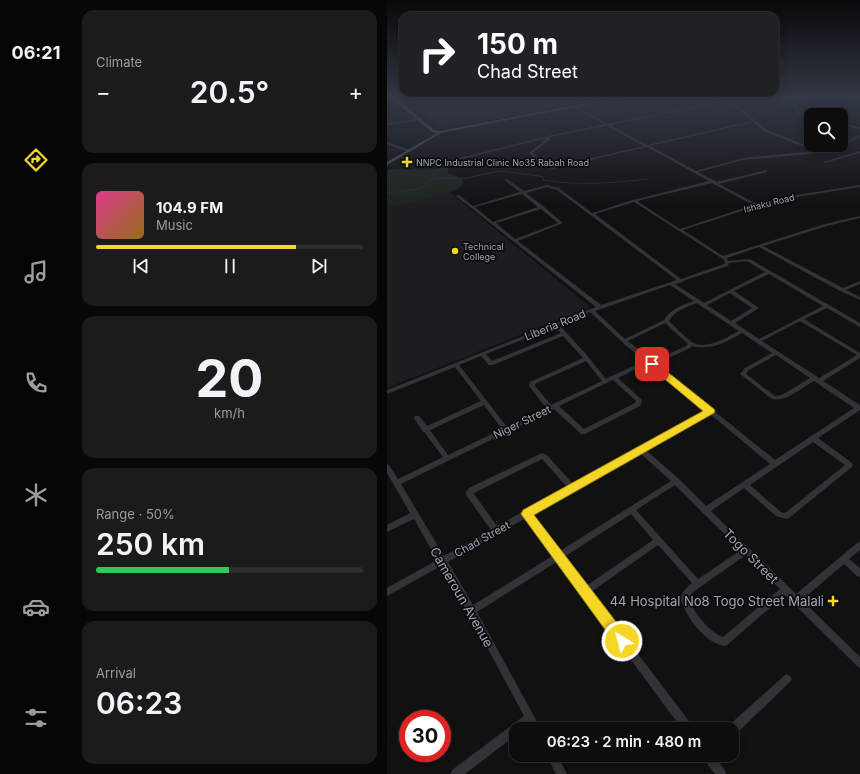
<!DOCTYPE html>
<meta charset="utf-8">
<style>
:root{--surface:#0d0d0e;--page:#1b1b1c;--text:#f1f3f6;--muted:#9a9c9e;--line:#2d2d2e;--accent:#f5d526}
body{margin:0;font-family:Inter,sans-serif;background:var(--page);color:var(--text);height:100vh;display:flex;flex-direction:column;font-size:15px;white-space:nowrap}
*{box-sizing:border-box;margin:0}
p{font-size:13px;color:var(--muted)}
.icon{flex:none;width:22px;height:22px;fill:none;stroke:currentColor;stroke-width:2;stroke-linecap:round;stroke-linejoin:round}
.map{position:relative;flex:1;overflow:hidden}
.side{display:flex;flex-direction:column;gap:10px;padding:10px;background:#070708;width:315px}
.side>*{flex:none}
.guide{position:absolute;left:12px;top:12px;width:380px;height:84px;border-radius:12px;box-shadow:0 2px 10px #0003,0 0 0 1px var(--line);background:#202124;color:#fff;overflow:hidden}
.controls{position:absolute;left:417px;top:108px;display:grid;gap:8px}
.controls a{display:grid;place-items:center;width:44px;height:44px;border-radius:8px;background:var(--surface);box-shadow:0 2px 10px #0003,0 0 0 1px var(--line);font-size:20px}
.speed{position:absolute;left:12px;top:710px;display:flex;gap:8px;font-size:20px;font-weight:700;text-align:center}
.speed>*{display:grid;place-content:center;width:52px;height:52px;border-radius:50%;background:var(--surface);box-shadow:0 2px 10px #0003,0 0 0 1px var(--line);line-height:1}
.speed .limit{border:6px solid #d22;background:#fff;color:#111}
.pin{position:absolute;display:grid;place-items:center;width:34px;height:34px;color:#fff;margin:-17px;border-radius:8px;box-shadow:0 2px 6px #0006}
.me{position:absolute;width:44px;margin:-22px;rotate:323deg;stroke-linejoin:round;filter:drop-shadow(0 0 3px #0008)}
.turn{display:flex;align-items:center;gap:14px;height:84px;padding:0 12px;font-size:18px}
.turn .icon{width:52px;height:52px;stroke-width:2.5}
.turn b{display:block;font-size:28px;line-height:34px}
.big{font-size:30px;font-weight:600;line-height:1.1}
.side .card{flex:1;display:flex;flex-direction:column;justify-content:center;gap:6px;min-width:0;padding:0 14px;border-radius:12px;background:var(--page)}
.side .dial{align-items:center;gap:0}
.dial b{font-size:52px;line-height:1}
.song{display:flex;align-items:center;gap:12px}
.cover{width:48px;height:48px;border-radius:6px;background:linear-gradient(135deg,hsl(330 70% 55%),hsl(40 70% 35%))}
.played{height:4px;border-radius:2px;background:linear-gradient(90deg,var(--accent) 75%,var(--line) 75%)}
.keys{display:flex;justify-content:space-around;direction:ltr}
.heat{display:flex;justify-content:space-between;align-items:center;font-size:22px;direction:ltr}
.charge{height:6px;border-radius:3px;background:linear-gradient(90deg,#34c759 50%,var(--line) 0)}
.trip{position:absolute;left:122px;top:722px;width:230px;height:40px;border-radius:12px;background:var(--surface);box-shadow:0 2px 10px #0003,0 0 0 1px var(--line);font-weight:600;line-height:40px;text-align:center}
main{display:flex;flex:1;min-height:0}
.dock{display:flex;flex-direction:column;width:72px;justify-content:space-around;align-items:center;background:#050506;color:var(--muted)}
.dock .icon{width:28px;height:28px}
.dock .selected{color:var(--accent)}
.dock b{font-size:18px;color:var(--text)}
.map>svg:first-child{display:block}
.built{fill:#1d1d1f}
.green{fill:#1d251f}
.lines{fill:none;stroke-linecap:round;stroke-linejoin:round}
.stream{stroke:#272c36;stroke-width:1}
.minor{fill:#323237;fill-rule:evenodd}
.major{fill:#4d4e56;fill-rule:evenodd}
.route{fill:#f5d526;stroke:#9f8a19}
.poi-dot{fill:#f5d526;stroke:#0c0c0d;stroke-width:1.5}
.labels{text-anchor:middle;dominant-baseline:central;stroke-width:3.5;stroke-linejoin:round;paint-order:stroke}
.far-poi-label{font-size:9px;fill:#a1a4b3;stroke:#0c0c0d;text-anchor:start}
.far-street-label{font-size:9px;fill:#a1a4b3;stroke:#0c0c0d}
.street-label{font-size:11px;fill:#a1a4b3;stroke:#0c0c0d}
.near-street-label{font-size:13px;fill:#a1a4b3;stroke:#0c0c0d}
.near-poi-label{font-size:13px;fill:#a1a4b3;stroke:#0c0c0d;text-anchor:end}
</style>
<main>
<nav class="dock">
<b>06:21</b>
<svg class="icon selected" aria-label="directions" viewBox="0 0 24 24"><path d="M12 3l9 9-9 9-9-9zM9 14v-3h6M13 9l2 2-2 2"/></svg>
<svg class="icon" aria-label="music" viewBox="0 0 24 24"><path d="M9 18V5l10-2v13"/><circle cx="6" cy="18" r="3"/><circle cx="16" cy="16" r="3"/></svg>
<svg class="icon" aria-label="phone" viewBox="0 0 24 24"><path d="M5 4h4l2 5-3 2q2 4 5 5l2-3 5 2v4C11 20 4 13 5 4z"/></svg>
<svg class="icon" aria-label="climate" viewBox="0 0 24 24"><path d="M12 3v18M4 7l16 10M4 17L20 7"/></svg>
<svg class="icon" aria-label="car" viewBox="0 0 24 24"><path d="M5 17H2v-5l4-1 3-4h7l3 4 3 1v5h-3M9 17h6M6 11h13"/><circle cx="7" cy="17" r="2"/><circle cx="17" cy="17" r="2"/></svg>
<svg class="icon" aria-label="filters" viewBox="0 0 24 24"><path d="M4 7h16M4 17h16"/><circle cx="9" cy="7" r="2"/><circle cx="15" cy="17" r="2"/></svg>
</nav>
<section class="side">
<div class="card"><p>Climate</p>
<div class="heat"><a>−</a><b class="big">20.5°</b><a>+</a></div>
</div>
<div class="card">
<div class="song"><i class="cover"></i><div><b>104.9 FM</b><p>Music</p></div></div>
<div class="played"></div>
<div class="keys"><svg class="icon" aria-label="previous" viewBox="0 0 24 24"><path d="M18 5L8 12l10 7zM5 5v14"/></svg><svg class="icon" aria-label="pause" viewBox="0 0 24 24"><path d="M8 5v14M16 5v14"/></svg><svg class="icon" aria-label="next" viewBox="0 0 24 24"><path d="M6 5l10 7-10 7zM19 5v14"/></svg></div>
</div>
<div class="card dial"><b>20</b><p>km/h</p></div>
<div class="card"><p>Range · 50%</p><b class="big">250 km</b><div class="charge"></div></div>
<div class="card"><p>Arrival</p><b class="big">06:23</b></div>
</section>
<div class="map">
<svg width="473" height="774" viewBox="0 0 473 774">
<rect width="100%" height="100%" fill="#111112"/>
<path class="built" d="M20,98h200l-167,31 -35,-29z
M53,184l150,123 -203,81v-193z"/>
<path class="green" d="M62,167l-1,6c7,3 15,3 15,12l-5,4 -48,14 -23,5v-37l3,-2 35,1z"/>
<g class="lines">
<path class="stream" d="M0,193l27,-3 15,-5 -3,-2 11,-5 25,1 37,-8 40,5 4,1v3c35,6 70,3 105,-1"/>
<path class="minor" d="M338,98h3l39,32 53,21 18,-6h3v-1l19,-9v2l-15,8 -25,8 -77,7 -45,12 15,8h2l1,2 51,-12v2l-48,12 38,20 27,-7 76,-12v2l-76,12 -27,7 -74,24 40,26 102,-32 35,-8v2l-33,8 -64,20 80,42 17,-7v3l-14,6 14,7v3l-20,-9 -81,-44 -32,11 1,3 22,-2 110,64v4l-2,-1 -31,-18 -23,11 56,34v5l-37,23 37,24v5l-42,28 34,25 1,2 -1,2 -63,51 -3,1 -10,-3 -32,-28 -33,23 85,83 61,-51 3,-1v8l-11,9 11,9v9l-3,-1 -13,-12 -42,36 58,57v11l-3,-2 -63,-62 -2,-1 -7,-8 -58,50 -3,1c-21,-5 -37,-28 -44,-48 3,-6 6,-11 12,-15l-34,-38 -67,47 101,133 1,4h-11l-124,-168 -81,51 64,117h-10l-2,-4 -5,4h-8v6l-51,39h-14l1,-4 72,-54 -55,-102 -28,-48 -54,30v-8l50,-28 -23,-41 -27,13v-7l23,-12 -23,-40v-9l2,1 9,14 45,-22 -19,-25h-1l-9,-14 1,-2h4l8,10 54,-25 -26,-34 -68,27v-4l209,-83 -140,-111 3,-1 14,11 47,-14 -14,-11 -1,-1 2,-1 17,12 23,-6 12,3 33,25 41,-13 76,-19 -62,-34 -95,22 -12,-6 -11,-10 18,-15 -93,23 -2,-1 100,-25 53,-11 -33,-17 1,-2 35,19 118,-24zM341,101l24,20 -105,24 -37,-20zM366,122l12,10 50,19 -72,7 -47,13 -46,-25zM220,126l37,20 -91,21 -11,-6 -9,-8 17,-14v-2zM325,183l41,22 -73,24 -43,-28zM160,187l10,3 120,90 -76,25 -83,-64 45,-18 -20,-17 -17,-13zM135,194l16,13 -45,15 -18,-15zM247,202l89,57 2,3 -1,2 -43,15 -86,-65zM154,209l17,14 -43,16 -19,-16zM360,261l18,11 -61,31 -29,-19 8,-2v-1l45,-15 1,-3zM382,274l54,32 -64,33 -24,-16 24,-15 -25,-17zM283,285l24,16c-11,4 -24,8 -30,19l-39,19 -30,-28zM343,293l22,15 -21,13 -24,-16zM310,303l4,3 38,25c-12,6 -34,20 -47,11 -8,-6 -16,-14 -23,-21 5,-10 18,-14 28,-18zM203,312l32,30 22,19 -30,14 -3,1 -5,3 -21,-26 -26,-28zM413,321l57,34 -38,23 -57,-37zM278,323l23,21 -2,2 -33,15 -25,-20zM168,327l6,6 -69,28 -6,-7zM355,333l30,20 -27,15 -5,6 32,25c15,3 29,-11 42,-18l40,27 -79,52 -119,-96 34,-16 2,-2c19,5 34,-4 50,-13zM176,336l20,22 -53,24 -1,4 1,1 16,21 -39,19 -48,-62 22,-9 8,9h4zM389,355l34,23 -28,17 -7,1 -29,-22 3,-4zM199,361l16,20 -51,24 -16,-19v-2zM261,363l57,48 -132,73 -26,-29 -5,-2 -73,35 -3,4v3l25,35 -47,26 -43,-72 153,-75 27,25h4l55,-28 2,-6 -1,-1 -23,-21zM226,380l23,21 -1,2 -51,26 -25,-23zM97,405l18,24 -54,26 -18,-25zM323,414l60,50 -64,42 -27,-27 -33,-29zM426,442l32,23 -60,48 -4,-1 -31,-27zM253,453l31,28 -111,70 -28,-37zM155,459l25,28 -70,39 -23,-32v-1zM288,485l26,26 1,2 2,1 37,36 -43,29 -62,-69zM244,514l22,26 -67,46 -22,-29zM139,518l28,37 -81,50 -25,-43zM359,555l34,34 -57,48c-14,-5 -29,-25 -35,-38l5,-7z
M401,98h3l9,14 11,7v2l-13,-7z
M35,118l1,2 -36,5v-2z
M454,123l19,4v2l-19,-4z
M0,142l23,8 1,1 -3,1 -21,-8z
M473,151v2l-35,10 -2,-1z
M400,674l3,2 2,3 -2,3 -54,52 -4,1v-6h-5l1,-3 56,-50z
M159,755h11l10,19h-11z
M315,755h11l12,15 1,4h-11l-12,-15z"/>
<path class="major" d="M4,98h5l38,32 6,1 174,-33h9l-182,35 -54,32v-3l50,-29 -5,-1z"/>
</g>
<linearGradient id="sky" x2="0" y2="1"><stop stop-color="#09090a"/><stop offset="0.47" stop-color="#323844"/><stop offset="1" stop-color="#323844" stop-opacity="0"/></linearGradient>
<rect width="473" height="207" fill="url(#sky)"/>
<path class="route" d="M262,362h6l59,47 1,2 -1,2 -180,102 93,121 2,5 -2,5 -5,2 -5,-2 -96,-132 2,-4 180,-99 -54,-45 -1,-2z"/>
<g class="poi-dot">
<path d="M18 156h4v4h4v4h-4v4h-4v-4h-4v-4h4z"/>
<circle cx="68" cy="251" r="4"/>
<path d="M444 595h4v4h4v4h-4v4h-4v-4h-4v-4h4z"/>
</g>
<g class="labels">
<g class="far-poi-label">
<text x="29" y="162">NNPC Industrial Clinic No35 Rabah Road</text>
<text x="76" y="246">Technical<tspan x="76" dy="10">College</tspan></text>
</g>
<g class="far-street-label">
<text transform="translate(382 203) rotate(-14)">Ishaku Road</text>
</g>
<g class="street-label">
<text transform="translate(168 325) rotate(-22)">Liberia Road</text>
<text transform="translate(135 422) rotate(-26)">Niger Street</text>
<text transform="translate(95 539) rotate(-29)">Chad Street</text>
</g>
<g class="near-street-label">
<text transform="translate(364 556) rotate(45)">Togo Street</text>
<text transform="translate(75 597) rotate(60)">Cameroun Avenue</text>
</g>
<g class="near-poi-label">
<text x="437" y="601">44 Hospital No8 Togo Street Malali</text>
</g>
</g>
</svg>
<div class="controls">
<a><svg class="icon" aria-label="search" viewBox="0 0 24 24"><circle cx="10" cy="10" r="6"/><path d="M15 15l6 6"/></svg></a>
</div>
<div class="speed"><div class="limit">30</div></div>
<div class="pin" style="left:265px;top:364px;background:#d93025"><svg class="icon" aria-label="arrive" viewBox="0 0 24 24"><path d="M6 21V4h12l-3 4 3 4H6"/></svg></div>
<svg class="me" style="left:235px;top:641px" viewBox="-20 -20 40 40"><circle r="17" fill="#f5d526" stroke="#fff" stroke-width="3"/><path d="M0-11L8 9 0 5-8 9z" fill="#fff"/></svg>
<div class="trip">06:23 · 2 min · 480 m</div>
<div class="guide">
<div class="turn"><svg class="icon" aria-label="right" viewBox="0 0 24 24"><path d="M7 20v-9h11M14 6l5 5-5 5"/></svg><div><b>150 m</b>Chad Street</div></div>
</div>
</div>
</main>
